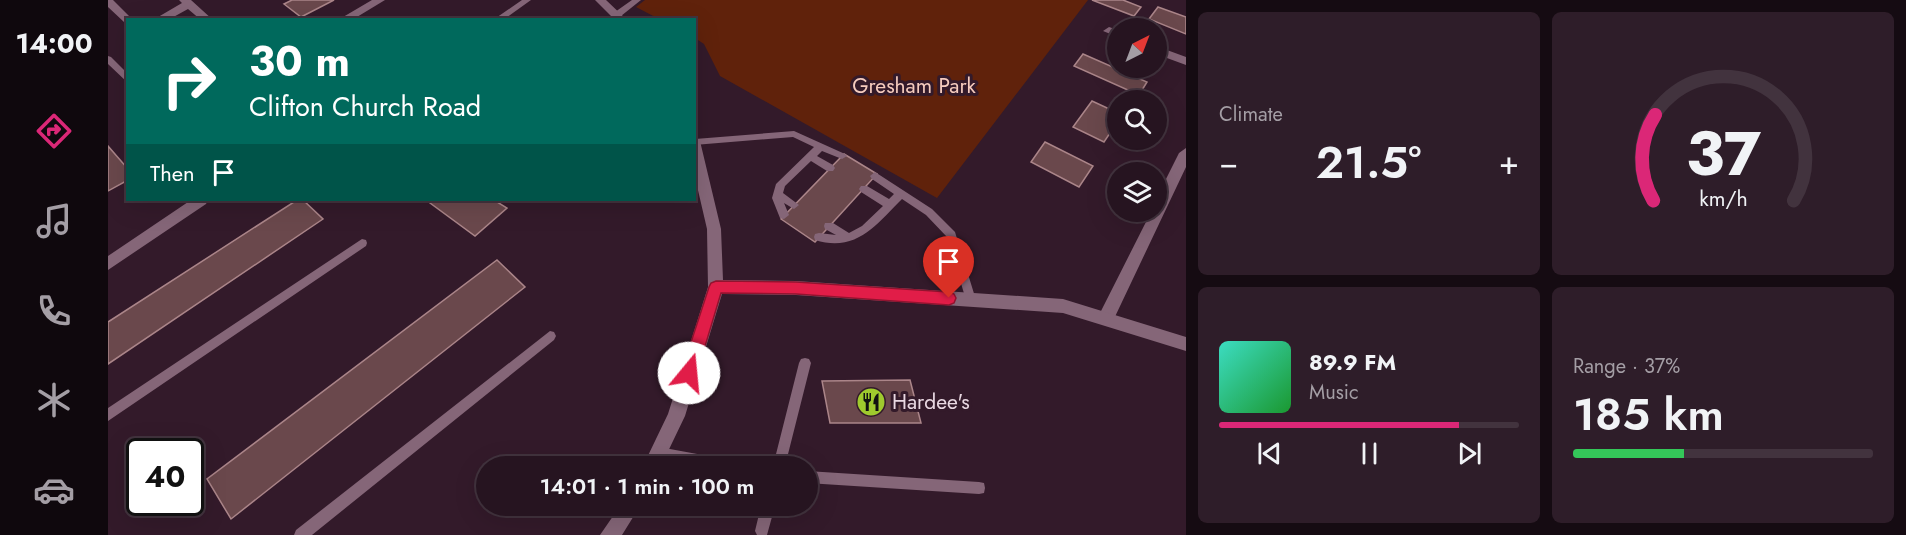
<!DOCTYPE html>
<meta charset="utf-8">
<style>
:root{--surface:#261420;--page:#2e1d29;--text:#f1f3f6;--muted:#a49ea5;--line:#42333e;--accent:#db2777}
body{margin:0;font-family:Jost,sans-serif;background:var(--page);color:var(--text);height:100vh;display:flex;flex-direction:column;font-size:22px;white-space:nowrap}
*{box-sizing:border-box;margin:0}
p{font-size:20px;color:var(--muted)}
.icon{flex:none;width:33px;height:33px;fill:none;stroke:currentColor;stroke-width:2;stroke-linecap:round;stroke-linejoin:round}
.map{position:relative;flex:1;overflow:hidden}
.drawer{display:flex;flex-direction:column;gap:12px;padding:12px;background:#150b12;width:720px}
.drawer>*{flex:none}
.top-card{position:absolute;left:18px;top:18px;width:570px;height:183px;border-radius:0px;box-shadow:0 6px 24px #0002,0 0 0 2px var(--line);background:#00695c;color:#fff;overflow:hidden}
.needle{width:39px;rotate:42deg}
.buttons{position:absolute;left:999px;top:18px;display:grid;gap:12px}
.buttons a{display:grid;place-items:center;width:60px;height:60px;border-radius:50%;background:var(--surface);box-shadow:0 6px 24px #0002,0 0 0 2px var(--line);font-size:30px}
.speed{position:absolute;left:18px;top:438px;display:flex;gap:12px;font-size:30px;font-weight:700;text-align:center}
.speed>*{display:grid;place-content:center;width:78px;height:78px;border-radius:50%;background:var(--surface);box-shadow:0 6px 24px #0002,0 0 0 2px var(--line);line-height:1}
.speed .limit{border:3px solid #111;border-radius:9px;background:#fff;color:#111}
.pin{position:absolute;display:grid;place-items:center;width:51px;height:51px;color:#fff;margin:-62px -26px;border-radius:50% 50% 50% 0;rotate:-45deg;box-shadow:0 0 6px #0007}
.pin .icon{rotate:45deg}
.me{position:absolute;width:66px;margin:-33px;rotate:17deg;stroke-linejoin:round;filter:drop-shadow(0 0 4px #0008)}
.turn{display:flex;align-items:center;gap:21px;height:126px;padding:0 24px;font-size:27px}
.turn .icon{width:78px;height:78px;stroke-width:2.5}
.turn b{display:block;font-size:42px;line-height:51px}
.then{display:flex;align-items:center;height:57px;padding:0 24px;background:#0003;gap:12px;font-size:22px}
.big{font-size:45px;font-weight:600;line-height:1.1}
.drawer .card{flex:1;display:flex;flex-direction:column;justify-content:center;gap:9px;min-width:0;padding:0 21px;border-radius:9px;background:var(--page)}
.drawer .dial{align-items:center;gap:0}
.dial svg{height:156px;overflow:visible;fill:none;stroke:var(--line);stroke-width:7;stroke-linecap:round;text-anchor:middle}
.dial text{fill:var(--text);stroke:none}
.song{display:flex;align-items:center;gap:18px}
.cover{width:72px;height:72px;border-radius:9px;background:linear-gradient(135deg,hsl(170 70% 55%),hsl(130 70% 35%))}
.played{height:6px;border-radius:3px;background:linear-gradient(90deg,var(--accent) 80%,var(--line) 80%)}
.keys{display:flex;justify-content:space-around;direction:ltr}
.heat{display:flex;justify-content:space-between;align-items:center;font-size:33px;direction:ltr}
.charge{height:9px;border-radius:4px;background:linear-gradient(90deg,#34c759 37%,var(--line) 0)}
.drawer .tiles{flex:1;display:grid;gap:12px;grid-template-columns:repeat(2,1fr)}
.trip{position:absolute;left:368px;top:456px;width:342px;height:60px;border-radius:30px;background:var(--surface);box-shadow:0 6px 24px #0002,0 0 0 2px var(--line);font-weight:600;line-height:60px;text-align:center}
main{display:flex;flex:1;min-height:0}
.menu{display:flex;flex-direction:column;width:108px;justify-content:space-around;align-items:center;background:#0f080d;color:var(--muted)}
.menu .icon{width:42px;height:42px}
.menu .on{color:var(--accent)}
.menu b{font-size:27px;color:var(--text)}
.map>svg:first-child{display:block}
.green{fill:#60220b}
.building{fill:#6a484c;stroke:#ab8589;stroke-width:1.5}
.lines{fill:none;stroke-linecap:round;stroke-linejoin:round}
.lane{fill:#856678;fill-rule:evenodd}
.street{fill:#856678;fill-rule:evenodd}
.secondary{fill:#856678;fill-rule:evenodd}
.route{fill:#e11d48;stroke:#92132f;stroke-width:1.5}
.labels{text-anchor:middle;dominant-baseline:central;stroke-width:6;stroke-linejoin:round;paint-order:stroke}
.park-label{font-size:21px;fill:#f6ccbe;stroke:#331a2a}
.poi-label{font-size:21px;fill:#e9d8e2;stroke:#331a2a;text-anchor:start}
</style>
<main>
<nav class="menu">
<b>14:00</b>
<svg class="icon on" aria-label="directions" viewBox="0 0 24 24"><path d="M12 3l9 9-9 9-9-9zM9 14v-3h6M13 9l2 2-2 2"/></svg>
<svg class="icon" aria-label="music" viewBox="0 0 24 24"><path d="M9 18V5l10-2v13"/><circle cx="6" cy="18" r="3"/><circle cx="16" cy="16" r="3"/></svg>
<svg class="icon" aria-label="phone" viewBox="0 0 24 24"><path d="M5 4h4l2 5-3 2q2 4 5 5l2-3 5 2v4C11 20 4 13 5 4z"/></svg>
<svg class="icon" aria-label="climate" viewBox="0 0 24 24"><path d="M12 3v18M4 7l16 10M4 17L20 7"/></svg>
<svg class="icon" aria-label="car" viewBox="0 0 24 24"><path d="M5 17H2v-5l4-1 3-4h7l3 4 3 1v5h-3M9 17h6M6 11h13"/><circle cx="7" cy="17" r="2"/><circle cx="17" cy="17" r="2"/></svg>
</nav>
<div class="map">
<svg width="1078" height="535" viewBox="0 0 1078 535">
<rect width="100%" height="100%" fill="#331a2a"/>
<path class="green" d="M537,0h443l-151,198 -217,-122 -16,-32 -9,-6 -1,-18 -35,-1 -23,-12z"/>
<path class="building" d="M184,0h42l-33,17 -17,-13z
M984,0h31l18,7 -7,9z
M1050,7l28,10v17l-37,-15z
M975,54l64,28 -8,13 -65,-29z
M984,101l26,12v8l-14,21 -31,-15z
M937,142l48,24 -14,21 -48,-25z
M0,146l20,23v11l-20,11z
M736,154l33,20 -62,68 -34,-23z
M189,200h6l20,19 -215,145v-42z
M318,200h68l13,8 -32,28z
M389,260l28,27 -294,232 -24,-40z
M802,380l11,43h-91l-8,-42z"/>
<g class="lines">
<path class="lane" d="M414,0h9l-28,20h-10z
M524,0h9l-20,16h-6v-4z
M0,56l3,1 17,17v9l-20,-19z
M686,131l51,23 2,2 -5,3 -20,-8 -5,5 16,9 2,3 -2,3h-6l-16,-10 -26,25 -2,7 16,12 -5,4 -10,-6 5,12 -5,4 -4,-1 -8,-20 4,-14 38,-37 -21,-10 -99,8 1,-6z
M767,172l57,37 23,23 21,68 -1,3 -4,2 -4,-2 -1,-3 -19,-63 -21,-22 -24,-16c-26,26 -46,54 -87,41l-1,-3 1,-3 4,-1 17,2 -11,-6 -1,-3 1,-3h8l16,10 13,-7 21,-20 -22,-14 -2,-3 2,-3h6l22,13 5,-5 -22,-15 -2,-3z
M254,239l4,1 1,3 -1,3 -258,175v-13z
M442,331l4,1 2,4 -2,4 -242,195h-18l2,-5z
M697,358l4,1 2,4 -26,103h-12l26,-103 2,-4z
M551,447l71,13 5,1 1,5h-38l-39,-7 -4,-2 -2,-4 2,-4z
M699,471l172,11 5,1 1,5 -1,5 -5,1 -172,-11z
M653,506h14l-8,29h-10l-2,-4z"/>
<path class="street" d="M0,0h5l20,20h-5v3l-4,-1 -16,-15z
M71,0h12l22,20h-12l-13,-11 -20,11h-15l29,-17z
M264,0h13l-33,20h-14z
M1001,27l9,3v7l-15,-6z
M1048,46l30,11v8l-30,-11z
M1078,148v19l-74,156 -6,2 -6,-2 -2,-5 2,-5 51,-101h5v-13l23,-46z
M83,200h17l-2,4 -98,66v-14z"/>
<path class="secondary" d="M487,0h11l21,20h-12z
M586,136l6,5 21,88 2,51 73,1 267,18 123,38v14l-123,-38 -267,-18 -74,-1 -37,122 -24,50h-18l25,-52 40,-127 -1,-58 -13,-56z
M512,506h20l-18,29h-22z"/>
</g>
<path class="route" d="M608,281l80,1 153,10 5,2 2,4 -2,5 -5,2 -153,-11 -75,-1 -24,80 -3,5 -5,2 -5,-2 -3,-5 28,-86 2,-4z"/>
<defs>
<g id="restaurant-disc" transform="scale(1.5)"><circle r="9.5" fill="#9fca2e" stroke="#331a2a"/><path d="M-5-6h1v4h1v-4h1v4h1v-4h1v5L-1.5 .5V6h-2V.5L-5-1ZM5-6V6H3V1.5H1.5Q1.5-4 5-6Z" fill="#111"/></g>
</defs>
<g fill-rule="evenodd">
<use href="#restaurant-disc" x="763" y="402"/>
</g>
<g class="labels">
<g class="park-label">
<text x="806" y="86">Gresham Park</text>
</g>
<g class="poi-label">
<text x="784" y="402">Hardee's</text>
</g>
</g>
</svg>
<div class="buttons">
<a><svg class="needle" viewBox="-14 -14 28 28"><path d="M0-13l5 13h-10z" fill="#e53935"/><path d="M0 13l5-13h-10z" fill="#a49ea5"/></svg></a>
<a><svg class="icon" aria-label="search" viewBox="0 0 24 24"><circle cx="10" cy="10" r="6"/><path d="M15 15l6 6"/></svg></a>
<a><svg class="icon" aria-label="layers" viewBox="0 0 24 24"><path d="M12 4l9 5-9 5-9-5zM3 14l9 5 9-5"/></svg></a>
</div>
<div class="speed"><div class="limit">40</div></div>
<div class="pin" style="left:841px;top:298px;background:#d93025"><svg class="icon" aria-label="arrive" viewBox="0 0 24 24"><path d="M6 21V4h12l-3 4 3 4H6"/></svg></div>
<svg class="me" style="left:581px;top:373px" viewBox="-20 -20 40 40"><circle r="19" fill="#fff"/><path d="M0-13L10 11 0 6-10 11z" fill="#e11d48"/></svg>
<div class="trip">14:01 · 1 min · 100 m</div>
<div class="top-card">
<div class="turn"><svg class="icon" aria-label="right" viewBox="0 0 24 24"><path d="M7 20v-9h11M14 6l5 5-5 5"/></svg><div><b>30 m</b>Clifton Church Road</div></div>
<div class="then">Then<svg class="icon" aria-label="arrive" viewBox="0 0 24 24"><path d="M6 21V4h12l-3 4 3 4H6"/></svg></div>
</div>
</div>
<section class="drawer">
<div class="tiles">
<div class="card"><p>Climate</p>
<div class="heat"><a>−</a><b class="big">21.5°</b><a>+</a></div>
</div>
<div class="card dial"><svg viewBox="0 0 100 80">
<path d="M14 69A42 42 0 1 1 86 69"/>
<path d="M14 69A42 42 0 0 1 15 25" stroke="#db2777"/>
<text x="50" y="56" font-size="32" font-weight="700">37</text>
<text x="50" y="72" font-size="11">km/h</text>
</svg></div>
<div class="card">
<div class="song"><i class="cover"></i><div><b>89.9 FM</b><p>Music</p></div></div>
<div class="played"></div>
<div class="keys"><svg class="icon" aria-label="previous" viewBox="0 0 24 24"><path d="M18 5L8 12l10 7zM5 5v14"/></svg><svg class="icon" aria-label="pause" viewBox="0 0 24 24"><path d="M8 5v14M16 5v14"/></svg><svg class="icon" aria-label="next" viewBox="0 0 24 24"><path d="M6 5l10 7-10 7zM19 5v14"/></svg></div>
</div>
<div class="card"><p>Range · 37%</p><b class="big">185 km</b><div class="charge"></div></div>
</div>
</section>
</main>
